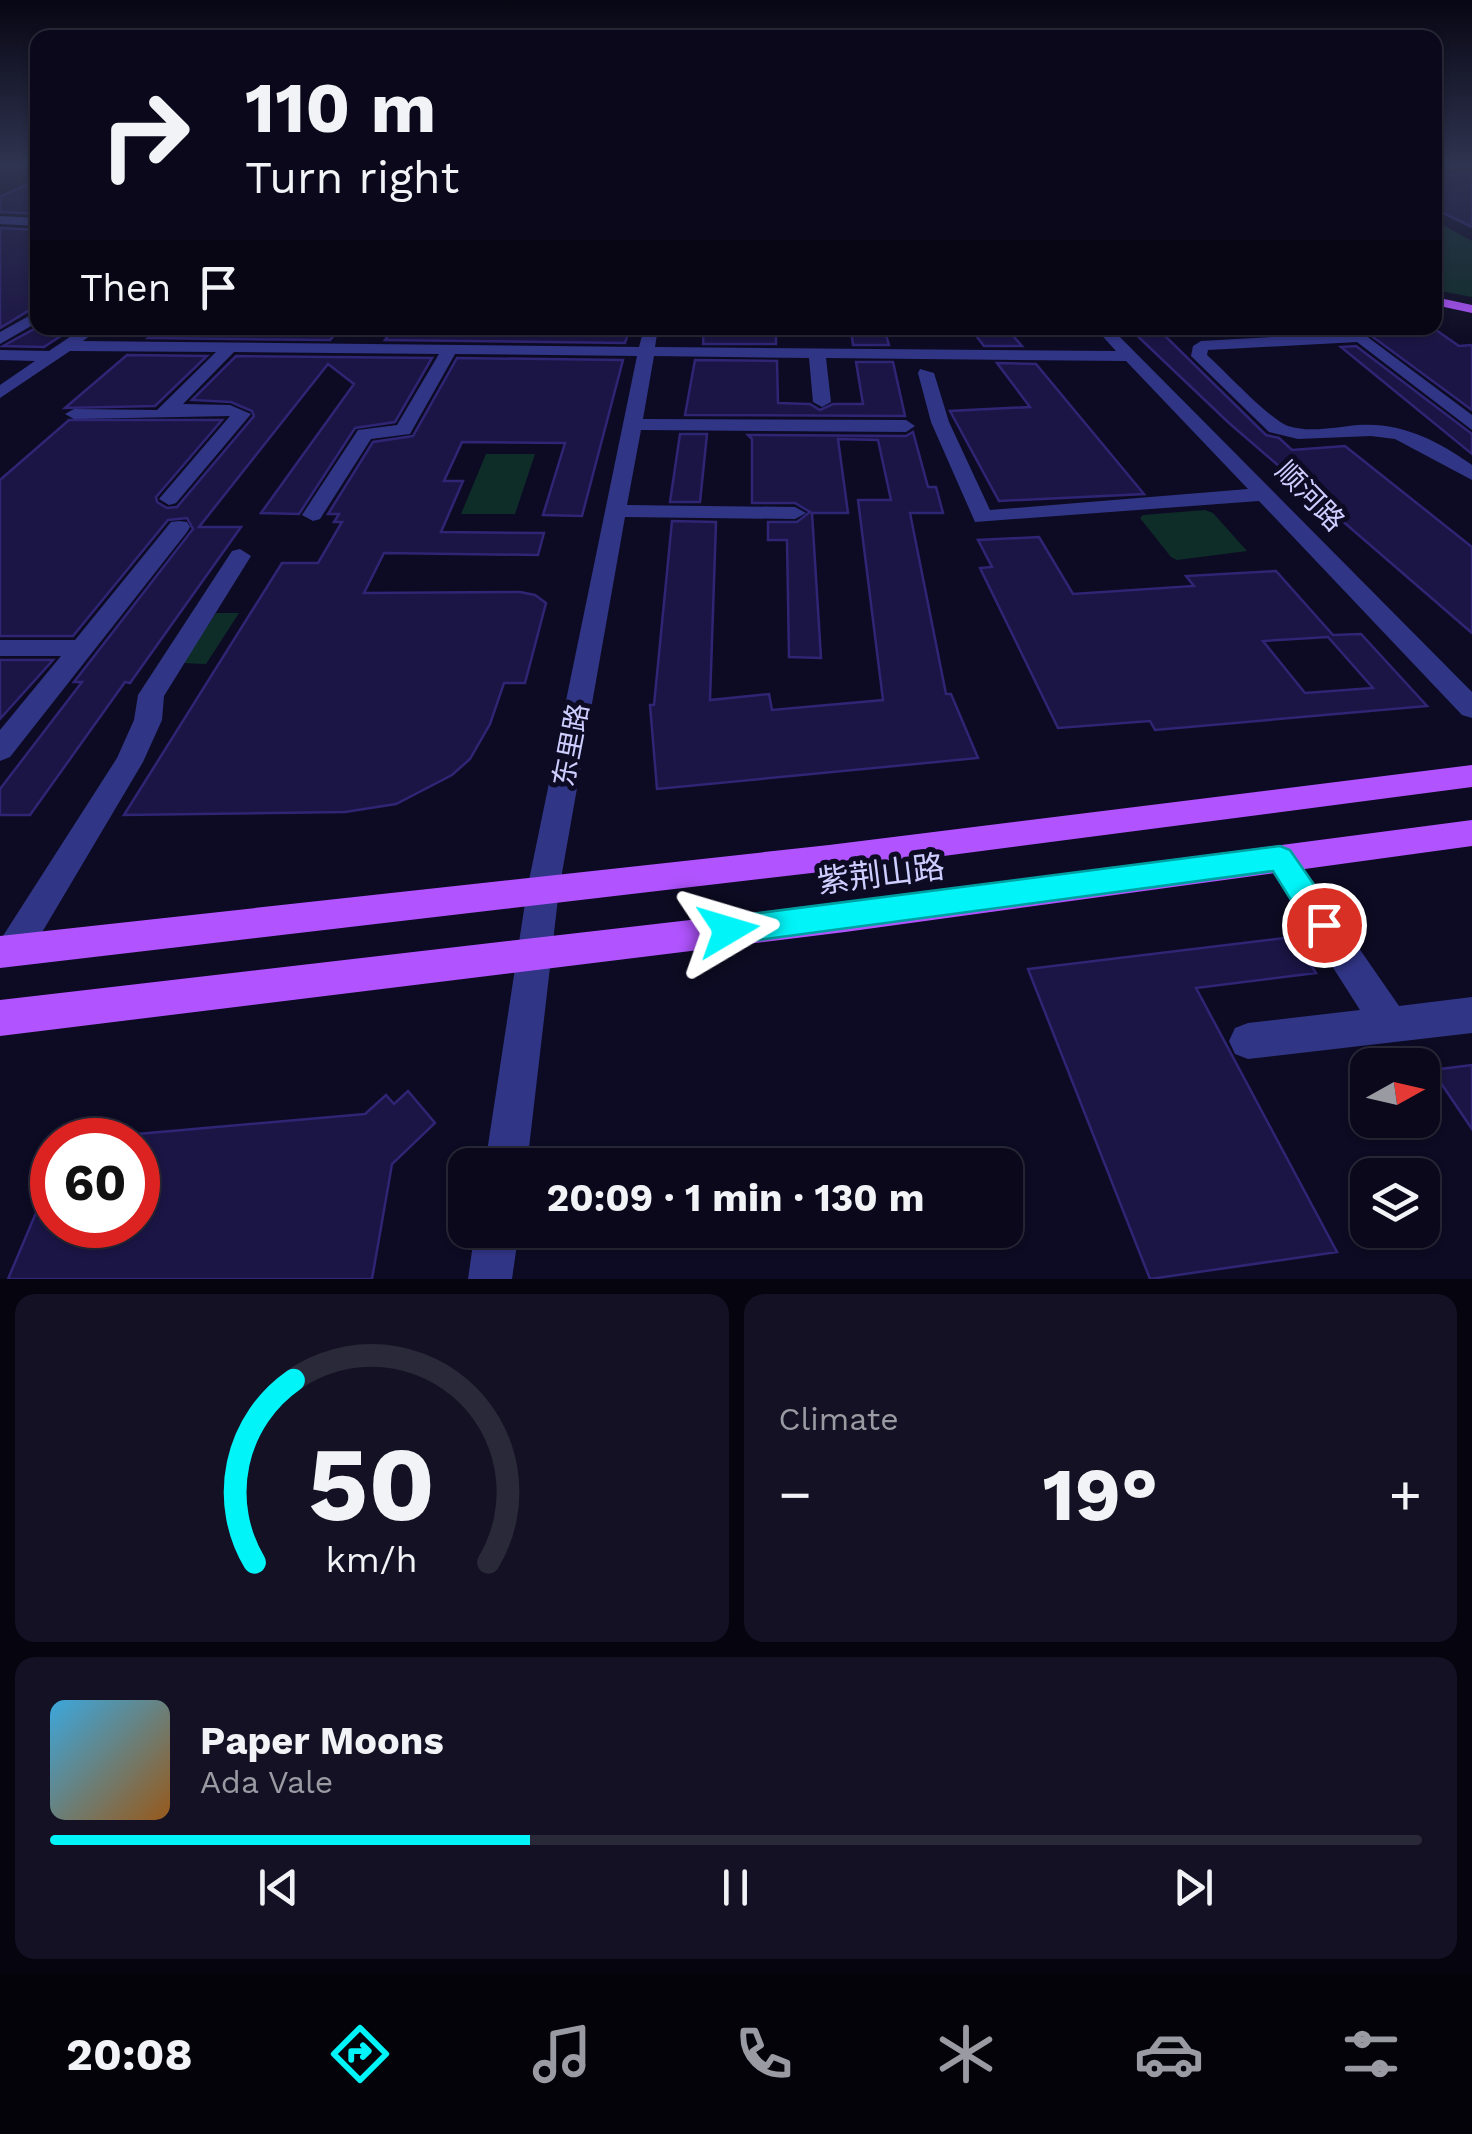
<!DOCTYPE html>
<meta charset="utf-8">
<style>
:root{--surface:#0a081a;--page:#131123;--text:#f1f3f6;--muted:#999aa2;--line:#2a2939;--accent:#00f4f8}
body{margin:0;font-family:"Work Sans","Noto Sans SC",sans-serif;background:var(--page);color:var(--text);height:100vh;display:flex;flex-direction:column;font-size:38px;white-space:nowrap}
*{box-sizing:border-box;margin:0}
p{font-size:32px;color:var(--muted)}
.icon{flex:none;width:55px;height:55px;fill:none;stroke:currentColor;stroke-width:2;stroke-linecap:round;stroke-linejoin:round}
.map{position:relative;height:1279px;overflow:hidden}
.details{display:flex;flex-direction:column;gap:15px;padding:15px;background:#06040e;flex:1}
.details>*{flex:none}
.guide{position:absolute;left:30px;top:30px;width:1412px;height:305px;border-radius:20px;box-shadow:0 2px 8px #0004,0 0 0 2px var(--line);background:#0a081a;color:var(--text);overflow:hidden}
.needle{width:65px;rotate:82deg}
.fabs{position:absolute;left:1350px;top:1048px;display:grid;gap:20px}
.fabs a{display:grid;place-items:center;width:90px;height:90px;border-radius:20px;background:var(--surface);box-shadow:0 2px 8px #0004,0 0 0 2px var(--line);font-size:50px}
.speed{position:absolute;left:30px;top:1118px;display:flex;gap:20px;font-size:50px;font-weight:700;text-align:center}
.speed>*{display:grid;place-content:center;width:130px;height:130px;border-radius:50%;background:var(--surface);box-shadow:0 2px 8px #0004,0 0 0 2px var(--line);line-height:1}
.speed .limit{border:15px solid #d22;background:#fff;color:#111}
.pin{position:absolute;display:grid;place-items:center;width:85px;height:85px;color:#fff;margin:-42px;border:5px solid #fff;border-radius:50%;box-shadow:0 2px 10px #0007}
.me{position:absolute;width:110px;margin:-55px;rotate:83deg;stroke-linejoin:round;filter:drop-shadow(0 0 8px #0008)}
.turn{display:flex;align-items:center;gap:35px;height:210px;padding:0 50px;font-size:45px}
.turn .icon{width:130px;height:130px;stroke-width:2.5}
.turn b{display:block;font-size:70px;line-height:85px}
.then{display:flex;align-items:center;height:95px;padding:0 50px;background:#0003;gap:20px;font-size:38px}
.big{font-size:75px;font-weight:700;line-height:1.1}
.details .tile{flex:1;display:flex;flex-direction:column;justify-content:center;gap:15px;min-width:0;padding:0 35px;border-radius:20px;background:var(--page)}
.details .dial{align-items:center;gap:0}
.dial svg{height:260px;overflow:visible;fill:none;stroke:var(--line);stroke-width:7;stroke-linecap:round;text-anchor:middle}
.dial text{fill:var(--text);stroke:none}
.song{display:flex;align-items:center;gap:30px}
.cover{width:120px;height:120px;border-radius:15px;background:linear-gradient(135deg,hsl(200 70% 55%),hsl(30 70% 35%))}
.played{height:10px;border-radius:5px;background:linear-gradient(90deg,var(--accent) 35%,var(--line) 35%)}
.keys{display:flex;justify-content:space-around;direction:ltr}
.heat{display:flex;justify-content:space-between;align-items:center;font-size:55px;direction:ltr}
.details .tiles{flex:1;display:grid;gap:15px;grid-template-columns:1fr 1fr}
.tile:last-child{grid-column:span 2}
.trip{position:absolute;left:448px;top:1148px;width:575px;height:100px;border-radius:20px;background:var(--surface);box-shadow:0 2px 8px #0004,0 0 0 2px var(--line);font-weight:700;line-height:100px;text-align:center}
.tabs{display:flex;height:160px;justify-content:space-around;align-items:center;background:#04030a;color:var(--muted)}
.tabs .icon{width:70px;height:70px}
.tabs .on{color:var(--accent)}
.tabs b{font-size:45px;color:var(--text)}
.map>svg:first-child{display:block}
.green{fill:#0e2d29}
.building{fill:#1b1545;stroke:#2e2574;stroke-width:2.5;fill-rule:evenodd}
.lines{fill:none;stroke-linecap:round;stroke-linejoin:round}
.minor{fill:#313586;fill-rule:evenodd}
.major{fill:#b154ff;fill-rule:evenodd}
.route{fill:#00f4f8;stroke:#009fa1;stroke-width:2.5}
.labels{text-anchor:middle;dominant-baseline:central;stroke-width:10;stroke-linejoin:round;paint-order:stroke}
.street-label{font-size:28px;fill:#cecdff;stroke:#0d0b23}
.near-street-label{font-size:32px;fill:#cecdff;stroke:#0d0b23}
</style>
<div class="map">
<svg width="1472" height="1279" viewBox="0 0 1472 1279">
<rect width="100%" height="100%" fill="#0d0b23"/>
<path class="green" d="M1435,221l37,20v56l-37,-7z
M486,454h49l-20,60h-54z
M1205,510l8,3 34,38 -70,9 -6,-3 -31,-39 3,-3z
M216,613h23l-33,51 -24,-1z"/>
<path class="building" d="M1472,174v53l-37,-18v-34z
M38,179v35l-38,-2v-15z
M0,228l38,2v75l-38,23z
M36,328h37l-29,19 -41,-1z
M160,328h177l-3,3h4l-8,9 -182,-2z
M394,328h236l-5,15 -240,-3z
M704,328l72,1v15h-73z
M970,328h36l16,18h-38z
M1129,328h28l109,107 13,3 13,12 53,-4 127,101v86l-243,-210z
M1433,328l26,18 13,-1v65l-110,-81z
M851,329h33l5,16h-36z
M1356,346l116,88v20l-131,-107z
M127,355l80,1 -52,50 -90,2z
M236,356l196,2 -37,64 -40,6 -56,86 -38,-1 93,-129 -26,-20 -129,163h42l-111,156 -5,-1 -95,133h-30v-26l82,-107h-8l119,-153 -6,-11 -19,2 -95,116h-73v-156l69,-60h153l-66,77 1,5 10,6 10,-1 77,-91 -2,-5 -21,-9 -39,-2z
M457,358l166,2 -41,156 -39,-1 22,-72 -103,-1 -18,39h19l-22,51 103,1 -6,22 -154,-2 -20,40 156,-1 15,3 11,8 -21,80h-21l-14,41 -20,35 -18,16 -56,29 -51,8 -221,3 158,-252h36l24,-41h-8l5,-8h-11l45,-72 40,-6z
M695,360l82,1 1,42 32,1 10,6 13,-6h30l-7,-42h37l12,54 -220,-1z
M997,363l39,1 108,130 -145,7 -49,-90 80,-4z
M913,432l15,55h8l7,26h-33l36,181h5l27,64 -321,31 -7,-84h4l18,-184 44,1 -6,178 59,-6 3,16 111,-10 -25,-200h33l-13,-60 -40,-1 10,74h-36l9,145 -32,-1 -2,-117h-19v-18h29l13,-10 -15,-9h-43v-64l-4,-4 158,1z
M680,434h27l-7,68h-30z
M1039,537l34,57 121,-8 -8,-10 90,-5 57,64 28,-1 66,72 -272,24 -5,-9 -92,7 -78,-160 12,-1 -14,-27zM1328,637l45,51 -68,5 -42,-52z
M0,660h53l-53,59z
M1292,937l24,36 -120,15 141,264 -187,27 -122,-310z
M1472,1065v64l-40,-59z
M408,1091l27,32 -43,41 -20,115h-364l44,-104v50h86v-91l227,-20 21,-19 8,9z"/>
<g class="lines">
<path class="minor" d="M0,216l38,2v8l-38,-2z
M38,311v11l-38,22v-12z
M83,328h17l-17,13 556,6 5,-19h14l-3,19 461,4 -21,-23h16l361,364v26l-10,-3 -203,-214 -284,21 -44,-100 -13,-49 2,-4 14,4 15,49 41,88 258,-21 -122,-128 -300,-3 5,44 -9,5 -9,-5 -4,-44 -155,-2 -11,63 263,1 9,6 -9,6 -265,-2 -14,75 168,2 11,6 -11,6 -170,-2 -66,373 -32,275h-42l42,-275 110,-534 -182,-2 -45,80 -39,5 -51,80 -7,2 -11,-6 56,-85 39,-5 42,-71 -205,-2 -51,52 47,1 21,9 -75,89 -7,2 -10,-6 71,-83 -156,3 -9,-5 9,-5 83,1 59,-58 -146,-1 -70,47v-13l35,-24 -35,-1v-10l49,1z
M1361,332l111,83v15l-115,-88 -149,8 -1,5c17,15 63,65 81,71 22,7 48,1 70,-1 43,-3 79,15 114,40v15l-77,-41 -24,-3 -73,3 -29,-7 -78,-76 2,-10 8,-5z
M179,521l8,1 3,5 -3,5 -177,225 -10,4v-31l61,-74h-61v-16h75l96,-118z
M240,549l11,7 -87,140 -2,24 -19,42 -118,199 -12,5 -12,-5v-22l116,-181 17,-38 4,-25 94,-144z
M1280,846l11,4 108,156 73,-9v36l-224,26 -13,-5 -6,-13 6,-13 13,-5 112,-13 -96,-151 5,-9z
M475,1230h44l-7,49h-44z"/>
<path class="major" d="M1435,297l37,8v8l-37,-8z
M1472,765v22l-643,84 -829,97v-32l829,-91z
M1472,820v26l-627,86 -845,104v-36l845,-98z"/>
</g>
<linearGradient id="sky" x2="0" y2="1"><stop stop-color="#070613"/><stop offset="0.48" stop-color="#2f3450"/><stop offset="1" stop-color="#2f3450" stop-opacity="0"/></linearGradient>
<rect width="1472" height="344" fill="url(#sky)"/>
<path class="route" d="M1280,846l10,4 45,65 5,10 -5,10 -11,4 -11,-4 -40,-64 -545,73 -10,-4 -5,-10 5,-9 10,-4z"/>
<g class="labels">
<g class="street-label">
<text transform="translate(1310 496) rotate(46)">顺河路</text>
<text transform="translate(571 745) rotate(-79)">东里路</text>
</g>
<g class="near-street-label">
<text transform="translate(881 874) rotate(-7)">紫荆山路</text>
</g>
</g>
</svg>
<div class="fabs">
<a><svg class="needle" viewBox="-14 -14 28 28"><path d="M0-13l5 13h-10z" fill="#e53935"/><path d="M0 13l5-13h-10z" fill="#999aa2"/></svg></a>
<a><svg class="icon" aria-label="layers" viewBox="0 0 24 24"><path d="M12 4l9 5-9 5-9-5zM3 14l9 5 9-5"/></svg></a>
</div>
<div class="speed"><div class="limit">60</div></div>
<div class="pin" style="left:1324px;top:925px;background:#d93025"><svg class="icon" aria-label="arrive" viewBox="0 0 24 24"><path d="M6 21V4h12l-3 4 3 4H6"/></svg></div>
<svg class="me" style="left:728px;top:930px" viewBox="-20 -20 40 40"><path d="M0-17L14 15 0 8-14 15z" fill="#00f4f8" stroke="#fff" stroke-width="4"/></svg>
<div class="trip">20:09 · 1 min · 130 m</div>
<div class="guide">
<div class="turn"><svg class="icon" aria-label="right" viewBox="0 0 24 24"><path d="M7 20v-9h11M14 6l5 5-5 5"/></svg><div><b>110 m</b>Turn right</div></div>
<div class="then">Then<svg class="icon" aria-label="arrive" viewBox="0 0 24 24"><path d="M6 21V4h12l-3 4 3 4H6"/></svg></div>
</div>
</div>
<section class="details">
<div class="tiles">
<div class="tile dial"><svg viewBox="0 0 100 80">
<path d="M14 69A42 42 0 1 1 86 69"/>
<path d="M14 69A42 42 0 0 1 26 13" stroke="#00f4f8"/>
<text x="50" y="56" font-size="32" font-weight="700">50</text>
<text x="50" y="72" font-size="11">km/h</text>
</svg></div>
<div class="tile"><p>Climate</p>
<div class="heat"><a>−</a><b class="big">19°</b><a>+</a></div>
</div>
<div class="tile">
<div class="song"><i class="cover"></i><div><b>Paper Moons</b><p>Ada Vale</p></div></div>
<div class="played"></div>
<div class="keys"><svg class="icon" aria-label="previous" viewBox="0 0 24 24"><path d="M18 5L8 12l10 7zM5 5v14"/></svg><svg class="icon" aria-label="pause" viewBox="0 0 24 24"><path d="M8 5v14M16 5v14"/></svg><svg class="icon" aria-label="next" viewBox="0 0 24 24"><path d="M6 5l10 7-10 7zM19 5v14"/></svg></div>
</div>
</div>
</section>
<nav class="tabs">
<b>20:08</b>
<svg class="icon on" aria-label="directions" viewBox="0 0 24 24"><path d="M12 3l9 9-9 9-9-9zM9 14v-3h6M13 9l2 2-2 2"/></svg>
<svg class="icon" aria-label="music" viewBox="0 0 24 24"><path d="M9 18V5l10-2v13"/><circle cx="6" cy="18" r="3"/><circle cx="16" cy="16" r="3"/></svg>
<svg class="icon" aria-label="phone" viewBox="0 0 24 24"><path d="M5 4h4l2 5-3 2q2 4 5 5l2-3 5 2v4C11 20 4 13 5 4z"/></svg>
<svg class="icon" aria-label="climate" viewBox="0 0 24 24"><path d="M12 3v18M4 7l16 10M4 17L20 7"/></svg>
<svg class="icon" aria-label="car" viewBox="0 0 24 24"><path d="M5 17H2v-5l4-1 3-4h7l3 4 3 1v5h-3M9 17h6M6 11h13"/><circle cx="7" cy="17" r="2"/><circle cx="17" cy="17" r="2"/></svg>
<svg class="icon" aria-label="filters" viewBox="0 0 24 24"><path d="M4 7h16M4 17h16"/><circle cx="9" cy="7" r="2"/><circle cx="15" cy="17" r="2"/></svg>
</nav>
